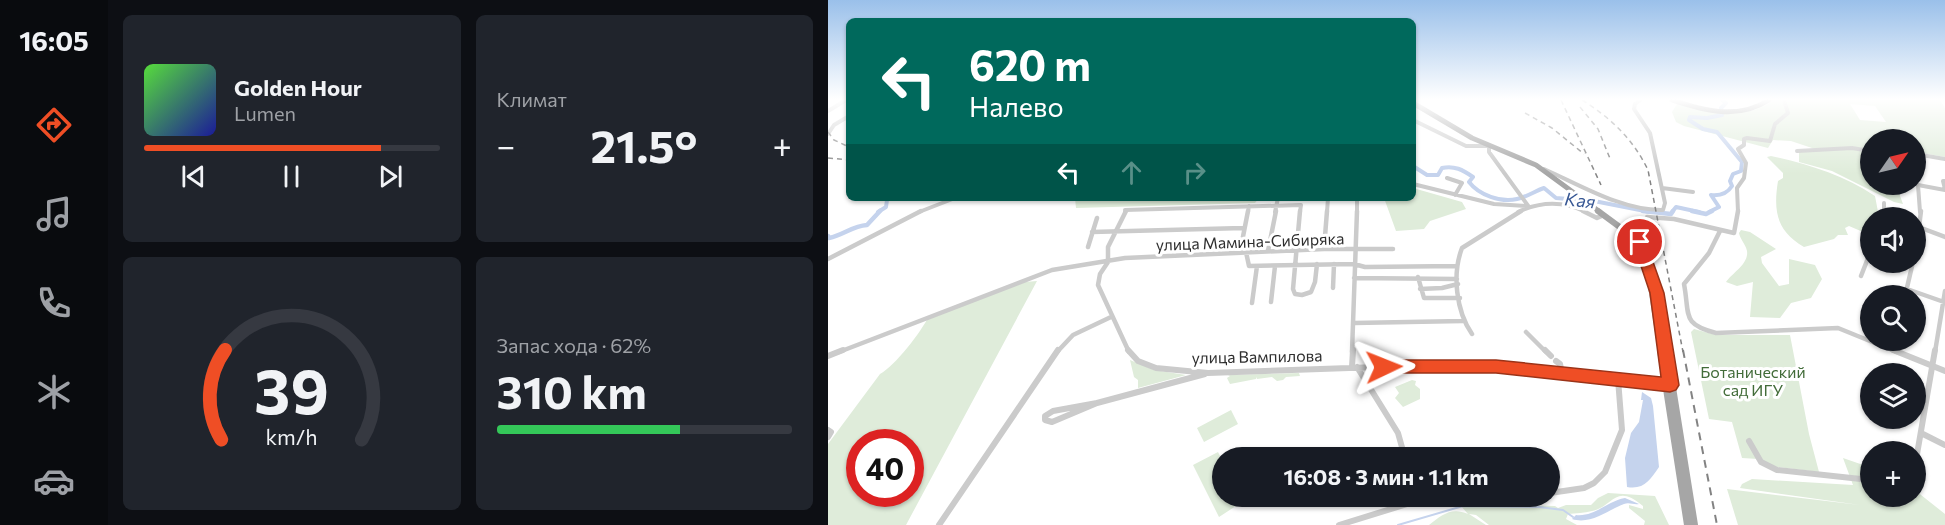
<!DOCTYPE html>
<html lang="ru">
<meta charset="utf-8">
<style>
:root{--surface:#171b24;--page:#20242c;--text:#f1f3f6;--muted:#9ea1a6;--line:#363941;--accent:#ef4e25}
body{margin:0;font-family:Commissioner,sans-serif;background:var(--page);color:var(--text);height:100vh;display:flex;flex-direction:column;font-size:22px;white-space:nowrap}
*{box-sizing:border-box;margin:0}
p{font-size:20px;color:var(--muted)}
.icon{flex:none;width:33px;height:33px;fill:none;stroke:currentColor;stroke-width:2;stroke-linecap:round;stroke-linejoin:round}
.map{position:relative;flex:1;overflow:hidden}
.sheet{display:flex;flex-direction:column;gap:15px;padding:15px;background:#0d0f14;width:720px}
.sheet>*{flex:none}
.banner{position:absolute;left:18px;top:18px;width:570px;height:183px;border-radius:9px;box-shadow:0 2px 4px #0004;background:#00695c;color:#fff;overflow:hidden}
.needle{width:39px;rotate:56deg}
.controls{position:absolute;left:1032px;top:129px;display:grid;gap:12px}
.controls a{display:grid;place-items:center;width:66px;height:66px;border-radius:50%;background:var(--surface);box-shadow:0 2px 4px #0004;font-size:30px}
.speed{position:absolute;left:18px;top:429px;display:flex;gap:12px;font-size:30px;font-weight:700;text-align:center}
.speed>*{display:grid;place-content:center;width:78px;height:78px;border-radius:50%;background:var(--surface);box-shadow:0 2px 4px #0004;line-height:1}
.speed .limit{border:9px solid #d22;background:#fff;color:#111}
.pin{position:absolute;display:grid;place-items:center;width:51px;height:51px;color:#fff;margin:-26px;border:3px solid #fff;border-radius:50%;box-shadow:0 2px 6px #0007}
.me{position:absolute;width:66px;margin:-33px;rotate:88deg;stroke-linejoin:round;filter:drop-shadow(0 0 4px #0008)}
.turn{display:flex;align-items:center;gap:21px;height:126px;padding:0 24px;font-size:27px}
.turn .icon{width:78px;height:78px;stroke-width:2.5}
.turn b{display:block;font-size:42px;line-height:51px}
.lanes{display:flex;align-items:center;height:57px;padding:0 24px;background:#0003;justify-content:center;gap:30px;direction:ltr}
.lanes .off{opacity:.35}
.big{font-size:45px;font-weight:700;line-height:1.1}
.sheet .card{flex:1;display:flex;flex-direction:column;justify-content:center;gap:9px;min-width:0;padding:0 21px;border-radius:9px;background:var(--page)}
.sheet .dial{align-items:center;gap:0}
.dial svg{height:156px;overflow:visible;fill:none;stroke:var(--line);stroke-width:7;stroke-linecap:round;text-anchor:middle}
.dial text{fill:var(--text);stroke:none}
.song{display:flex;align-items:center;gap:18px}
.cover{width:72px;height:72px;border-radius:9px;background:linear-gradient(135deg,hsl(110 70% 55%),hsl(240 70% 35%))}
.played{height:6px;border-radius:3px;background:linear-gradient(90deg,var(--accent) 80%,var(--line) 80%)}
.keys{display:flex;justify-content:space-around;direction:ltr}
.heat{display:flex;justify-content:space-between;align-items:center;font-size:33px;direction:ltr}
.charge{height:9px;border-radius:4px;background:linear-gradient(90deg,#34c759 62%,var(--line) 0)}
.sheet .tiles{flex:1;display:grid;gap:15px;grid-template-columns:repeat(2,1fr)}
.trip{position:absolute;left:384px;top:447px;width:348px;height:60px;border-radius:30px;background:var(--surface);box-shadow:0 2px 4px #0004;font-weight:700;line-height:60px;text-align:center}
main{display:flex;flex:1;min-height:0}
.dock{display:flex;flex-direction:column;width:108px;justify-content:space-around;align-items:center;background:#090b0e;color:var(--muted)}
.dock .icon{width:42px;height:42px}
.dock .on{color:var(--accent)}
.dock b{font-size:27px;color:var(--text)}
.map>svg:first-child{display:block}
.green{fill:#dfecda;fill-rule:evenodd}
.water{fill:#c5d3ed}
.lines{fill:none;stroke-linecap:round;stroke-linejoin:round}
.stream{stroke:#c5d3ed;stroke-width:2}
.river-far1{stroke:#c5d3ed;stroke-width:4}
.river{stroke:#c5d3ed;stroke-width:4.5}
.minor-far2{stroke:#cbcbcb;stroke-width:4}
.minor-far1{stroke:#cbcbcb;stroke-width:4.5}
.minor{stroke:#cbcbcb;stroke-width:6}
.major-far2{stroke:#a6a6a6;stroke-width:5}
.major-far1{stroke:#a6a6a6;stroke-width:6}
.major{stroke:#a6a6a6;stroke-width:8}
.rail-far1{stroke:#838383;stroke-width:1.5;stroke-dasharray:5 4;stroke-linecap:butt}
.rail{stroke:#838383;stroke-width:2;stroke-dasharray:8 6;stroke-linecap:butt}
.route{fill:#ef4e25;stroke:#9b3318;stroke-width:1.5}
.labels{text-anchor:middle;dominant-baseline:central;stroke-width:6;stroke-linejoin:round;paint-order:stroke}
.street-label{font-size:16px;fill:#2e2e2e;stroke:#fff}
.park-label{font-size:16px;fill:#426c39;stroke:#fff}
.water-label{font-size:18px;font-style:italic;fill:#375794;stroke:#fff}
</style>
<main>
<nav class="dock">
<b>16:05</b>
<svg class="icon on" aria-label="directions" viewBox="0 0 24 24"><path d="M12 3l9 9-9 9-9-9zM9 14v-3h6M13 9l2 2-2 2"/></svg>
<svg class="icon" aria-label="music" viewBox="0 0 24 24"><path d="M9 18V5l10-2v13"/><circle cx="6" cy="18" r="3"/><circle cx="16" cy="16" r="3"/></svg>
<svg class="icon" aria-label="phone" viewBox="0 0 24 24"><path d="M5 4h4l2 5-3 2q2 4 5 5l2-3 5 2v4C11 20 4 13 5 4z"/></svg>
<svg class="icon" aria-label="climate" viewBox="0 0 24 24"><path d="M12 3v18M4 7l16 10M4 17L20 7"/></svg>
<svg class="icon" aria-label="car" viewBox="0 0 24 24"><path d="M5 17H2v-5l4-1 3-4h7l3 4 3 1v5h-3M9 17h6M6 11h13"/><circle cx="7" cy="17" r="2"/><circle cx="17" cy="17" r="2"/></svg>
</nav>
<section class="sheet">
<div class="tiles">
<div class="card">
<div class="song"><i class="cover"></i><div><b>Golden Hour</b><p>Lumen</p></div></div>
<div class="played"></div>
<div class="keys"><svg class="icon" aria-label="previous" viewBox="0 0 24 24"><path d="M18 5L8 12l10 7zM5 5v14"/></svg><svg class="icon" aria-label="pause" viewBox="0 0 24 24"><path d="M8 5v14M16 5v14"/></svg><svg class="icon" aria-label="next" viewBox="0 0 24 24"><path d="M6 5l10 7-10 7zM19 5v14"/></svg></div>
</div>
<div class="card"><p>Климат</p>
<div class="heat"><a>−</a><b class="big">21.5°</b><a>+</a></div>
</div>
<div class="card dial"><svg viewBox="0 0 100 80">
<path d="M14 69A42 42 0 1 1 86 69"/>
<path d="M14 69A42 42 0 0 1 16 23" stroke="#ef4e25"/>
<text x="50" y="56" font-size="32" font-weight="700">39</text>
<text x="50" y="72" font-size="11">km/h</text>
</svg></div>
<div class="card"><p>Запас хода · 62%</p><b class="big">310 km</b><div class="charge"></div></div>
</div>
</section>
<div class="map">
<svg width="1117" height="525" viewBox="0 0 1117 525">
<rect width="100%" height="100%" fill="#fff"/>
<path class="green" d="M945,100h167l5,8v49l-29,-5v-12h-46v9l-52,1 -27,-9 -18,-1 -5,8 -84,-22 -8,-4 -4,-10 5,-8c30,4 71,18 96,-4zM1022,104l25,2 11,16 -26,-2z
M1022,149l20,3v32l26,1 7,19 -9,-2 -62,-31 -33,-9v-10z
M943,156c36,8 73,19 104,40l4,21 -9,1v17l-21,-9 -4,2 3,7h-10l-4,4 -30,8c-27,-16 -31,-35 -26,-66l5,-3v-5l-16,-16z
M585,188l49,14 4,7 -36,12 -6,8 -28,2 -12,-33h29z
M247,198h184l-4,5 -179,5z
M913,230l9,2 26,17 -15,8 1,6 17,23 10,-2v-25l26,6 7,14 -11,19 -20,5 -11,15 -30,-1 3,-35 -16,4 -11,-4c6,-9 23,-18 21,-31 -1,-6 -7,-12 -8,-18z
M209,281l-131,244h-78v-81l52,-70c15,-8 41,-42 49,-58l96,-34zM32,442h50v52h-50z
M866,329l22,6h74l19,99 10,38 -42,-5 -19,-8 -16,-1 -10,-36 -23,-3 -18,-87z
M302,360l24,10 32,5 -48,13v-8l-4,-3z
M471,373l1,3 -14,1 -3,3 -6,1 -5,-4 -15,2 -1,-2v2l-26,5 -3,-6 3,-2 -2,-1z
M584,380l4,1 -1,4 5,4v10l-17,8 -8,-9 4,-5 -4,-6z
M403,410l7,14 -34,18 -7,-14z
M1042,450v46h46v-5l29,23v11h-207l-11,-36 133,16 -120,-17 2,-4 10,-5 101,6 -10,-27 26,9z
M390,452l4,8v36l12,1 5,7 -20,13 -26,-52z
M780,493l47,3 14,29h-25l1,-4 -16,-13v-3l14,4v-3c-28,-24 -30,1 -51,5 -8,2 -16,2 -24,3l-2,5 11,6h-88l-13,-10 -7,-1 17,11h-57c13,-10 22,-18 39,-11l-8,-9 11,-2 84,3 3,2 8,-3h25l7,-7z"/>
<path class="water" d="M814,392l9,6 2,8 6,61c-9,13 -15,23 -32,20l-2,-29 6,-25 8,-11 4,-22h-2z
M797,498l14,6c-5,1 -10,-2 -15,0 -16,6 -33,21 -52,15l4,-4c19,2 31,-14 49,-17z"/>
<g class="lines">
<path class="stream" d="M570,525l65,-19 76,1 24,3 10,7"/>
<path class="river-far1" d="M585,166l14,9h11l4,-7c12,-3 21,2 31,9l-4,5c10,13 32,21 48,17 10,-2 18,-8 27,-11l12,10 38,3 56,11
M50,212l8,-5 1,-7 4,-2
M844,212l4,-5 23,5
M881,212l10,-5 -8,-12c9,1 16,-1 21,-9l-2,-5 3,-7 8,-3 1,-9 -25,-30 -14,-3 -14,-9 1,-3 17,1 15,-3 -1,-7 5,-5 -4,-3"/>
<path class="river" d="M815,211l28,3 2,-3
M864,211l14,3 6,-3
M0,236l1,2c15,-3 23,-12 38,-13l13,-14"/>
<path class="minor-far2" d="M0,111l18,-11
M585,120l53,26h23v6l40,55
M0,134l6,-9 15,-9
M969,151l55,-3 18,3
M1088,154l29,5
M716,169c36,16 79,42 119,41l2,-7 -15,-70 -16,-24 1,-5 5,-4
M619,178l15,5 -7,12
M1117,181h-2l2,8
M585,184l81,20 34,2
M834,188l31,4
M1056,203v9
M297,210l176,-5 -1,7
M91,212l36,-14
M297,212l1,-2
M420,212l1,-6
M447,212l3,-14
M499,212l1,-14
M529,212v-14
M690,212c23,-11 46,-11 68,0
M910,212l-1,-24 7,-10 2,-15 -8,-14 6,-4v-6l3,-1 23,3 5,-17 13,-11 -4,-13
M1092,212l-2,-27 27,5"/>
<path class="minor-far1" d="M472,211l-7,78 2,5 7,1 9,-3 4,-10 2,-18
M755,211l14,7 7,-3
M1056,211v3l6,4
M1088,226l29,11
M892,231l-11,22 -25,31c6,31 -3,40 32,49l122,-5 59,24
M264,232l151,-4
M260,247l9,-29
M815,247l5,-1 2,-4 -3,-25 27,2 60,14 4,-22
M496,249l3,-38
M440,251l8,-40
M412,252l8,-41
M418,252l3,14 105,-2 11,3 92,-1
M1088,252l5,-41
M0,259l93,-48
M280,262l-8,12 -2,11 31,67
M280,262v-15l18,-36
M1033,276l9,-23
M590,277l6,21h36
M526,278l103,1
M505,288l1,-24
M592,289l22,-1 16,-4
M1079,289l37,13
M1077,296l8,-34
M443,302l4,-36
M424,303l5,-37
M526,323l109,-2
M698,332l20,20
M644,334c-16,-23 -20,-60 -10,-86l59,-37
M11,352l213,-82 73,-12 199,-9h69
M229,352l16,-17 38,-18
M524,352l5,-141
M1107,352l10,-61"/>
<path class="minor" d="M300,350l10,11 18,7 52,5 228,-8 60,1 172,18
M717,350l6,6
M1065,350l52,21
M0,356l15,-6
M728,361l4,3 2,9
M524,367l1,-17
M529,367l41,66 7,25
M269,403l-45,19 -7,-2v-4l8,-5z
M269,403l3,-1
M269,403l108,-29
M0,430l3,2 -3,5
M1093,433l24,12
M921,441l12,21 16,8 93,10
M1088,460l19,-110
M722,493l34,-5 10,-5 11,-11 17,-42 -4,-51
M111,525l119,-175
M511,525l94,-29"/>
<path class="major-far2" d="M844,100c33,11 66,20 97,0
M585,103l59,35 64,27 64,47"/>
<path class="major-far1" d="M770,211l38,28 7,8 14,46 9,59
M822,280l11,72"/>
<path class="major" d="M833,350l27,175
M838,350l28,175"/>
<path class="rail-far1" d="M733,100l40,85
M754,100c29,18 51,39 66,70l35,182
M752,107l18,22 13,32
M697,113l27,15 32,26
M0,132l6,8 13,6
M0,158l21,2"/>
<path class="rail" d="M855,350l34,175"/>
</g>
<linearGradient id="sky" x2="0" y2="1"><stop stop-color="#9ac0ea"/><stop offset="0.57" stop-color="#fff"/><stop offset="1" stop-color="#fff" stop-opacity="0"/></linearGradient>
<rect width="1117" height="174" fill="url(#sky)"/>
<path class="route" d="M812,238l6,4 18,51 15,92 -3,5 -6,2 -174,-19h-112l-6,-2 -2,-4 2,-5 6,-2h112l165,17 -11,-84 -17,-51z"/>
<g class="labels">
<g class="street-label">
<text transform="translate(422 241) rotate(-2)">улица Мамина-Сибиряка</text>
<text transform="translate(429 356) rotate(-1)">улица Вампилова</text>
</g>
<g class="park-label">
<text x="925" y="371">Ботанический<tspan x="925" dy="18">сад ИГУ</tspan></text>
</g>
<g class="water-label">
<text transform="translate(752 200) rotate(6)">Кая</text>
</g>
</g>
</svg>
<div class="controls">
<a><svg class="needle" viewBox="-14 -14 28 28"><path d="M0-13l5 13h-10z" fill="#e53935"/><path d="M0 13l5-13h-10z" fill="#9ea1a6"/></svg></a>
<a><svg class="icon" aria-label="sound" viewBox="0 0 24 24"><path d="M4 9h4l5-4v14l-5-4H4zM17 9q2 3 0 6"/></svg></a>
<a><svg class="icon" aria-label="search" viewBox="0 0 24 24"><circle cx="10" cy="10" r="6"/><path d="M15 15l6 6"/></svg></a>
<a><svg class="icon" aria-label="layers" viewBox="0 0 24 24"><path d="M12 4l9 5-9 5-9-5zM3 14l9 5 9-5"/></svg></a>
<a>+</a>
</div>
<div class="speed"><div class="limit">40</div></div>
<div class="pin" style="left:812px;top:242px;background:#d93025"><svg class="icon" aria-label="arrive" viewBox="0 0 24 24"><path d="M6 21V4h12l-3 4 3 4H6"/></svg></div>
<svg class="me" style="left:556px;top:367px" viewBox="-20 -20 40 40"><path d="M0-17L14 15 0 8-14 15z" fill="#ef4e25" stroke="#fff" stroke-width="4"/></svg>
<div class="trip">16:08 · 3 мин · 1.1 km</div>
<div class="banner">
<div class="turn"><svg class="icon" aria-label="left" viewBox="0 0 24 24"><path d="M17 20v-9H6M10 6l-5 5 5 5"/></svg><div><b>620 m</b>Налево</div></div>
<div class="lanes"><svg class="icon" aria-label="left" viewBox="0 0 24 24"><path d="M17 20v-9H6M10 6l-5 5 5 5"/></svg><svg class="icon off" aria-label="ahead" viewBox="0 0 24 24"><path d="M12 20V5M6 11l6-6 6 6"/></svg><svg class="icon off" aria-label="right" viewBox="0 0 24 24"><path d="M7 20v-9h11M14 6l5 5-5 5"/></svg></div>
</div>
</div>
</main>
